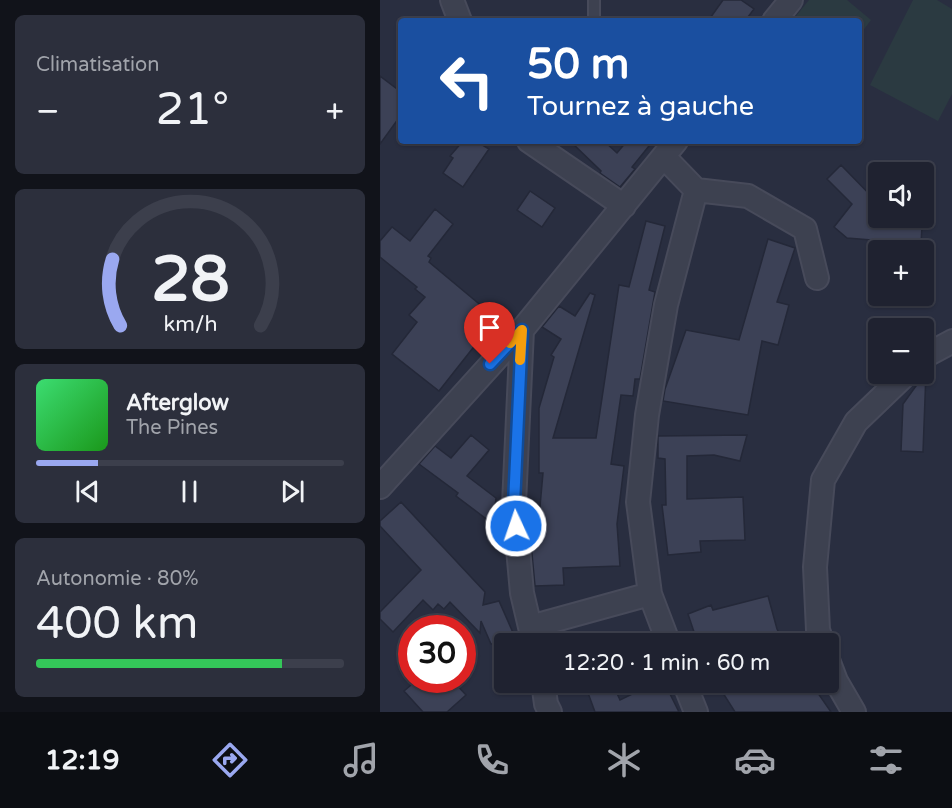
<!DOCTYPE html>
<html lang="fr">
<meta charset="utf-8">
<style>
:root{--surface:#1f2230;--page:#2c2f3c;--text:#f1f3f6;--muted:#a1a4ab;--line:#3c3f4c;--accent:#9aa8f0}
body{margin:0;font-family:"Varela Round",sans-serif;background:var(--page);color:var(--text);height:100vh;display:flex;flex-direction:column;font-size:22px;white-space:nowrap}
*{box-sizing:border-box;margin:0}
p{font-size:20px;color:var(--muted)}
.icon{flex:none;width:33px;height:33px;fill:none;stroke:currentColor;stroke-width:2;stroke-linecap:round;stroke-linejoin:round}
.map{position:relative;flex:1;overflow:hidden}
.side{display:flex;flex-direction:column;gap:15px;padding:15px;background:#11131a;width:380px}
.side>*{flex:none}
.guide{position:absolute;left:18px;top:18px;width:464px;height:126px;border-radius:6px;box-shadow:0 2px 4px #0004,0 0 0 2px var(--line);background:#1a4fa0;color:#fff;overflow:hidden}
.controls{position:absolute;left:488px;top:162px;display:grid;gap:12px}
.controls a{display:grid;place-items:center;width:66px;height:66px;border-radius:6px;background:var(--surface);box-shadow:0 2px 4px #0004,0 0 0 2px var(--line);font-size:30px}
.speed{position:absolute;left:18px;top:615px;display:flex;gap:12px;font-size:30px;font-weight:700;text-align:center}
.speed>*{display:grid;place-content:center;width:78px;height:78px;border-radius:50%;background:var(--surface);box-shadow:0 2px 4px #0004,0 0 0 2px var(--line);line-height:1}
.speed .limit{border:9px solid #d22;background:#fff;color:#111}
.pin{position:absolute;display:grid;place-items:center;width:51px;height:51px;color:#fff;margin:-62px -26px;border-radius:50% 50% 50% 0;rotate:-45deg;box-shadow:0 0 6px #0007}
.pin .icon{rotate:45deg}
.me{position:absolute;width:66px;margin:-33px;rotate:357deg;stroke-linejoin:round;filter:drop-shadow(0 0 4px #0008)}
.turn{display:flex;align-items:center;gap:21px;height:126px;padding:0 30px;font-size:27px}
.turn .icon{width:78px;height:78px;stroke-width:2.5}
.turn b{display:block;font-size:42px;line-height:51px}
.big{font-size:45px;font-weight:600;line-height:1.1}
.side .widget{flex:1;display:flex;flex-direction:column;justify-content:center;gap:9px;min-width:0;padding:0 21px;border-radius:9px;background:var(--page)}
.side .dial{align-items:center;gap:0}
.dial svg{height:156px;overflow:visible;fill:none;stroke:var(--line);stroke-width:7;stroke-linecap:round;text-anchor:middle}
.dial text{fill:var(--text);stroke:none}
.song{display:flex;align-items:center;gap:18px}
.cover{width:72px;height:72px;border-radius:9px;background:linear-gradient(135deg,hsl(140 70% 55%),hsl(120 70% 35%))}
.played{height:6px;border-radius:3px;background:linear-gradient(90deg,var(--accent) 20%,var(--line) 20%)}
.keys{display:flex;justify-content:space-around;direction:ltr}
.heat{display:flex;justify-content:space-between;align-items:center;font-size:33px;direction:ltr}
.charge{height:9px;border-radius:4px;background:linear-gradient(90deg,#34c759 80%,var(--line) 0)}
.trip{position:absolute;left:114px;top:633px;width:345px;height:60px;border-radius:6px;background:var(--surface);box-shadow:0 2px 4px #0004,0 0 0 2px var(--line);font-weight:600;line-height:60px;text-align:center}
.tab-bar{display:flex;height:96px;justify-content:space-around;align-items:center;background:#0c0e13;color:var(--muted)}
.tab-bar .icon{width:42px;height:42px}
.tab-bar .active{color:var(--accent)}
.tab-bar b{font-size:27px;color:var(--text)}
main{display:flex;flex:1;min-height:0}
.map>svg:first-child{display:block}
.green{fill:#2b3a41}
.building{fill:#3c4156;stroke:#242838;stroke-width:1.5}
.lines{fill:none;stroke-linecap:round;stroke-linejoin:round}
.lane-casing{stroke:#474a5a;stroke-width:14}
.street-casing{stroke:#474a5a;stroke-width:26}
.lane{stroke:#3d4150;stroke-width:10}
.street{stroke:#3d4150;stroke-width:22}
.route-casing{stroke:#114b97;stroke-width:15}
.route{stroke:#1a73e8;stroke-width:10}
.slow{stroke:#f59e0b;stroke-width:10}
</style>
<main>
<section class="side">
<div class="widget"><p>Climatisation</p>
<div class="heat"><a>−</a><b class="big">21°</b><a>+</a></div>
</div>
<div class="widget dial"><svg viewBox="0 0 100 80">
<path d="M14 69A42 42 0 1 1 86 69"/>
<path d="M14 69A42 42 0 0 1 10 35" stroke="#9aa8f0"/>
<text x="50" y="56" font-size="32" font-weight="700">28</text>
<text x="50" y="72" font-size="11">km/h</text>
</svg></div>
<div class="widget">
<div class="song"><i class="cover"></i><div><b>Afterglow</b><p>The Pines</p></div></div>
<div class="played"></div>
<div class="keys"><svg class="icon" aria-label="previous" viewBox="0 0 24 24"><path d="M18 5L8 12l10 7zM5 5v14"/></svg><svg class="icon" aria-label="pause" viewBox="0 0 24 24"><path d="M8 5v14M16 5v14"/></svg><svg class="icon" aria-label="next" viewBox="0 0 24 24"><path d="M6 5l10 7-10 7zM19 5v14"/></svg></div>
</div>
<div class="widget"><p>Autonomie · 80%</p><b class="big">400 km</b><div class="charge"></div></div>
</section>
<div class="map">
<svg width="573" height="712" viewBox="0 0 573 712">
<rect width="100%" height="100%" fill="#292e40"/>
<path class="green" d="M429,0h38l24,20 -12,16 -1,-15h-66z
M533,0h24l15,9v85l-14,27 -68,-36z"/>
<path class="building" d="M343,0h18l13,9 -9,12h-37z
M0,76l21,16v23l-21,29z
M83,141h13l13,8 -26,38 -20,-14 10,-15 -3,-2z
M190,141h34l13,12 10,-12h26l-21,26 3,2 -15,18 -20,-14 1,-2z
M461,165l37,38v19l44,4 -1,18 -74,-6 -13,-11 18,-23 -25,-25z
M150,191l25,17 -13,19 -25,-17z
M55,209l18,15 -25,32 3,2 -2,4 73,61 -13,16 -5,-5 -45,57 -47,-37 25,-32 -8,-7 16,-18 -10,-8 2,-2 -37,-30v-16l12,-14 18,14z
M266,221l19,5 -16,64 6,2 -15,87h-5l-2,17 -12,-1 -10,69 13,2 -7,58 3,42 -57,2 1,17 -29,1 -6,-64 9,7 5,-56h-4v-65l15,-51 -3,-2 10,-16 -19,-12 17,-21 16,10 15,-23 5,2 -42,143h43l23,-153 10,2z
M388,239l27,9 -18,54 12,3 -11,40 -16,-4 -14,74 -85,-14 2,-12 21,-59 53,10z
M546,372l-3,80 -22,-1 2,-47z
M91,435l18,15 -22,26 29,22 -3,26 -37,-28 2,-3 -39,-29 16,-18 16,12z
M367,435l-7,26 -26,-6 -27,1v43l56,-2 2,43 -45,1 1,11 -33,3 -6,-50h4l-1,-46 -7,-1v-22z
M21,502l84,90 -2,13 16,-4 19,43h-27l-10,-23 -1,12 -30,-31 -6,7 -6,-5 -5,6 -10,-10 -30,32 -13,-13v-7l41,-42 -41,-44v-5z
M388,596l9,33 8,15h-87l-10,-30 23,-9 2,5z
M37,680h35l14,15 -19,17h-24l-19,-21z
M204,682h28l8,18 37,-18h7l15,30h-84z
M336,682l95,1 20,29h-96z"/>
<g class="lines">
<g class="lane-casing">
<path id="lane" d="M214,21v-21"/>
</g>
<g class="street-casing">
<path id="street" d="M72,0l8,21
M394,21l17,-21
M149,141l95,65
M284,157l32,33 52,6 57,33 12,49
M142,330l-8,174 8,89 12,51
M543,357l30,-16
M0,487l142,-157 154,-189
M270,594l19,50
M150,627l120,-33 -12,-92 9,-87 19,-110 30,-115
M443,644l-5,-14 -3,-63 8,-87 33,-58 50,-48
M448,660l8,21 18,31
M163,682l3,22 4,8
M304,682l12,30"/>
</g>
<use href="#lane" class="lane"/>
<use href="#street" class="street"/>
</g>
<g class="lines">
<g class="route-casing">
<path id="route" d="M110,364l32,-34 -8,174 2,22"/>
</g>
<use href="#route" class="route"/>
<path class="slow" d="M130,343l12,-13 -2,30"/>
</g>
</svg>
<div class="controls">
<a><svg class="icon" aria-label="sound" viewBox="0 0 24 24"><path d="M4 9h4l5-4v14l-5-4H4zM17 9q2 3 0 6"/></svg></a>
<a>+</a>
<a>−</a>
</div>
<div class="speed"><div class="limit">30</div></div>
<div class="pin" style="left:110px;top:364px;background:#d93025"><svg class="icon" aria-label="arrive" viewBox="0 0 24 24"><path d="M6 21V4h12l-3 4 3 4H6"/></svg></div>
<svg class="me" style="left:136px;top:526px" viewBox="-20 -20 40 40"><circle r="17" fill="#1a73e8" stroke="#fff" stroke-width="3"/><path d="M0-11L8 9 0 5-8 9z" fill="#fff"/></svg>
<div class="trip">12:20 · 1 min · 60 m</div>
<div class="guide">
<div class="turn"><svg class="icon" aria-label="left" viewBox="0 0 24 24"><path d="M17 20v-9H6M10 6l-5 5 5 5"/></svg><div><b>50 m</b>Tournez à gauche</div></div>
</div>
</div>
</main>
<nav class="tab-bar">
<b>12:19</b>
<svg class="icon active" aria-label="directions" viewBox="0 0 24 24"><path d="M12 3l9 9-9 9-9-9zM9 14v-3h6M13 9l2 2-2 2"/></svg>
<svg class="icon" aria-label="music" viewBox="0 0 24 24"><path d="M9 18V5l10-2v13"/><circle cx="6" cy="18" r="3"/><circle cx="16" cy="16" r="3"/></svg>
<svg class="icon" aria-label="phone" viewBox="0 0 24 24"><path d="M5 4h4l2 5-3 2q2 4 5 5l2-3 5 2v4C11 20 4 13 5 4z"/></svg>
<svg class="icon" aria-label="climate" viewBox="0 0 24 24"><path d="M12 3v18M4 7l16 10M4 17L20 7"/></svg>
<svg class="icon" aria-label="car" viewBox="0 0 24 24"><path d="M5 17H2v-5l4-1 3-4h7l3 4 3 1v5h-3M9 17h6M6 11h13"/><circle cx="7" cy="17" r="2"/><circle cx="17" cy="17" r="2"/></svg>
<svg class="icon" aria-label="filters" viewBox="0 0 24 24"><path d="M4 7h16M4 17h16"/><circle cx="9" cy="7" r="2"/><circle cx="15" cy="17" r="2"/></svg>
</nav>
